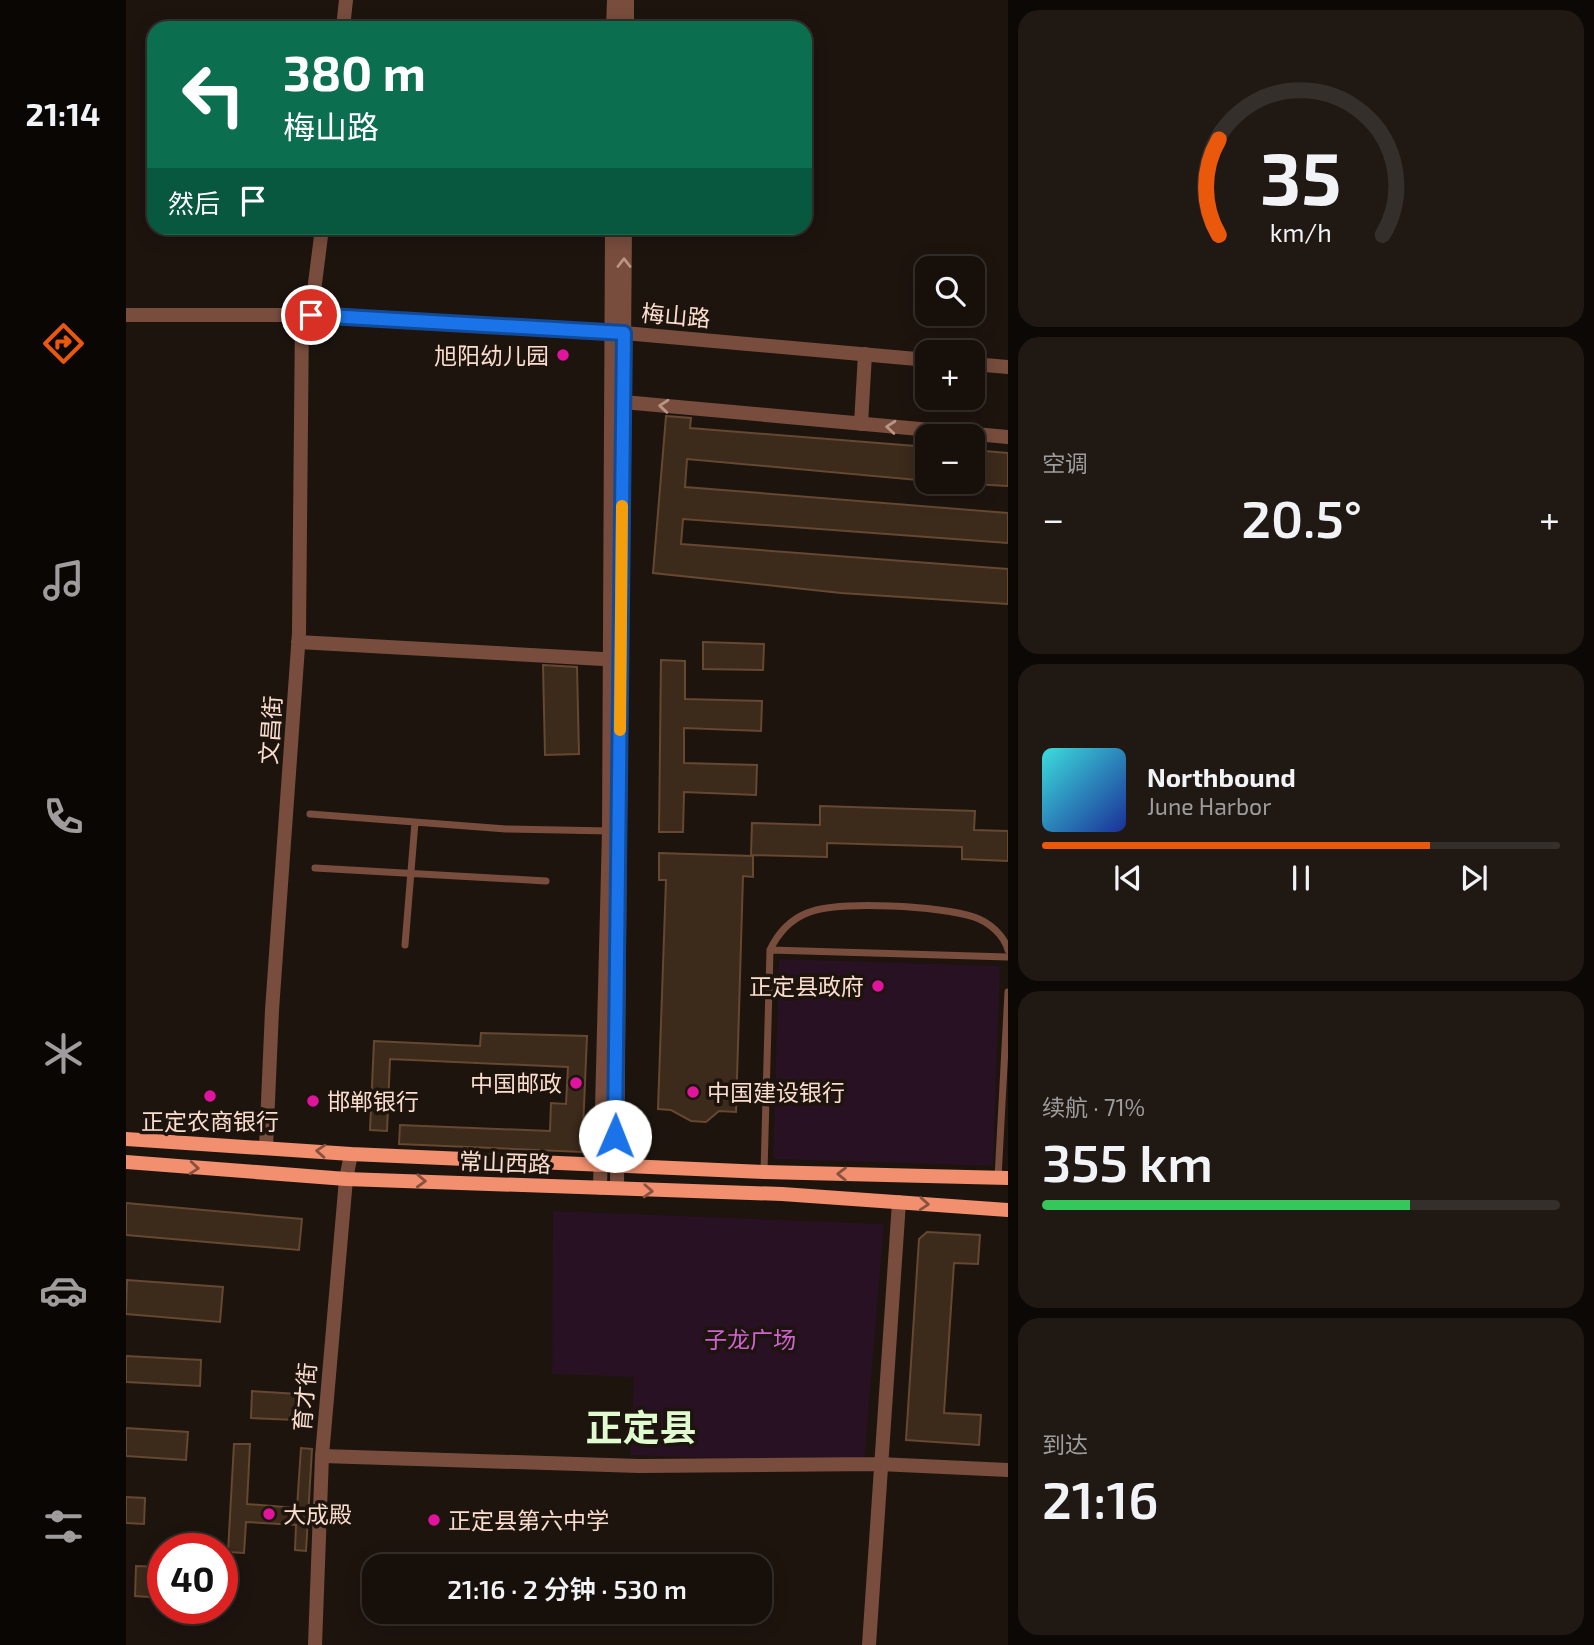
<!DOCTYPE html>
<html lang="zh">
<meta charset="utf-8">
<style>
:root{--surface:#160f0a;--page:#1f1813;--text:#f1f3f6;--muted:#9e9c9c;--line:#352f2b;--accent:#ea580c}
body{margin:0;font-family:"Exo 2","Noto Sans SC",sans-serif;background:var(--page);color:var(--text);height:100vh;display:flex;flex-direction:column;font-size:26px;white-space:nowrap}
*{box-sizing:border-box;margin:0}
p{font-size:23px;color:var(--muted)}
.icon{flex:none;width:38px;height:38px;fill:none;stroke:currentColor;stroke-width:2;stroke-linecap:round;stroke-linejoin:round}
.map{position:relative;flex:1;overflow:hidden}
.details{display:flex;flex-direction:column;gap:10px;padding:10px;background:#0c0806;width:586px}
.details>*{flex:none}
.banner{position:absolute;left:21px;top:21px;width:665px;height:214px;border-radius:21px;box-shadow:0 4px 18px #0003,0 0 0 2px var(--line);background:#0b6e4f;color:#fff;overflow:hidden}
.fabs{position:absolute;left:789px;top:256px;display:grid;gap:14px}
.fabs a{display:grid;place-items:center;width:70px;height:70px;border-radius:14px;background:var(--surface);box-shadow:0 4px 18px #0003,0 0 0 2px var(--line);font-size:35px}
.speed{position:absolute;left:21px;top:1533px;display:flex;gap:14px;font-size:35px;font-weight:700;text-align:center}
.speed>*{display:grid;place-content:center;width:91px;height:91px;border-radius:50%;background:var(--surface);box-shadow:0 4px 18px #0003,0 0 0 2px var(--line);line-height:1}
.speed .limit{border:10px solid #d22;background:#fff;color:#111}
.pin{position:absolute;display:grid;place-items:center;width:60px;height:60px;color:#fff;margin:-30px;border:4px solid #fff;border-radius:50%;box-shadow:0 2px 7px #0007}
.me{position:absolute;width:77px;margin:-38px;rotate:1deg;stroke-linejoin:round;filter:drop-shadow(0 0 5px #0008)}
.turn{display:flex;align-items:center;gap:24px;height:147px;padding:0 21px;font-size:32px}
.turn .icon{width:91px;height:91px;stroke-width:2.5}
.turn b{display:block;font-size:49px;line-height:60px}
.then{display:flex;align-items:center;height:66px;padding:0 21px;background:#0003;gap:14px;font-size:26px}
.big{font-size:52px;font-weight:600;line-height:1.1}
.details .tile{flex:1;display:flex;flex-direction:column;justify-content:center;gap:10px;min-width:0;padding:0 24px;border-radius:21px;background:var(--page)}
.details .dial{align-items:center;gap:0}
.dial svg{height:182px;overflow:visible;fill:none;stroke:var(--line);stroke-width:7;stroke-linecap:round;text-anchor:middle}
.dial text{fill:var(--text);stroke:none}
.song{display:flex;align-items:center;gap:21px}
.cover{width:84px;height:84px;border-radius:10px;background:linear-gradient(135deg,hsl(180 70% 55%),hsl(230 70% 35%))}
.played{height:7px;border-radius:4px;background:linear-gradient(90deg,var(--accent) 75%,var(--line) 75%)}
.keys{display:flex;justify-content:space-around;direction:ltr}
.heat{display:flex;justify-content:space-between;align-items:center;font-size:38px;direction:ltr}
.charge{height:10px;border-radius:5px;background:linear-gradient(90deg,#34c759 71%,var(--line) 0)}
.trip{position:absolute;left:236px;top:1554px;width:410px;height:70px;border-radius:21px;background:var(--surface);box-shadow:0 4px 18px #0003,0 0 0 2px var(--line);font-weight:600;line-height:70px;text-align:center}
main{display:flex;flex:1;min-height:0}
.menu{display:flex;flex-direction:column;width:126px;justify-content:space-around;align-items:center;background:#090604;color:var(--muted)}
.menu .icon{width:49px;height:49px}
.menu .current{color:var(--accent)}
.menu b{font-size:32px;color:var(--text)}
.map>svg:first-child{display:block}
.green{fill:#271122}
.building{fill:#3c2a1b;stroke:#664730;stroke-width:2}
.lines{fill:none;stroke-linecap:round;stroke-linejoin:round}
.service{stroke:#784d3d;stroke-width:7}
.minor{stroke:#784d3d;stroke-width:14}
.tertiary{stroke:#784d3d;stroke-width:14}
.secondary{stroke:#f28f6e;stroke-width:14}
.oneway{stroke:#ba9586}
.oneway2{stroke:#88523e}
.route-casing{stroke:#114b97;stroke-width:18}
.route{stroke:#1a73e8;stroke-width:12}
.slow{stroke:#f59e0b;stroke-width:12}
.poi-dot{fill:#e1149e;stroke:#1d140e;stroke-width:2.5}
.labels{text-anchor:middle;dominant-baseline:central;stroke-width:7;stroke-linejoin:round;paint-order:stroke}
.street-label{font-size:23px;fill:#fbddce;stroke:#1d140e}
.poi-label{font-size:23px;fill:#fbddce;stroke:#1d140e;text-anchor:start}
.park-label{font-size:23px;fill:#d162d3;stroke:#1d140e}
.town-label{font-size:37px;font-weight:bold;fill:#e1fbd0;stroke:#1d140e}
</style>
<main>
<nav class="menu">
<b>21:14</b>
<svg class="icon current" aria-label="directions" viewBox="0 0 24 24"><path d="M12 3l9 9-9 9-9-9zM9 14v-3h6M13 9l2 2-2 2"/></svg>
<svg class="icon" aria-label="music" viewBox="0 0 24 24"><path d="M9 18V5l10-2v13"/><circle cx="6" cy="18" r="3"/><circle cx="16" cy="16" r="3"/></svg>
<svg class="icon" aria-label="phone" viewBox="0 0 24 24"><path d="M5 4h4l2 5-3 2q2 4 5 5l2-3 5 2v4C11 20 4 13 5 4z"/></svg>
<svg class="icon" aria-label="climate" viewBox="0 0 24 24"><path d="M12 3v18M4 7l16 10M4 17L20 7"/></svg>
<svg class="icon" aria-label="car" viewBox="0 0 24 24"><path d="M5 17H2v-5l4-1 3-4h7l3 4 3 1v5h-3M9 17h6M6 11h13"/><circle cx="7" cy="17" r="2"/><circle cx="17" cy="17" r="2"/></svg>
<svg class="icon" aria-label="filters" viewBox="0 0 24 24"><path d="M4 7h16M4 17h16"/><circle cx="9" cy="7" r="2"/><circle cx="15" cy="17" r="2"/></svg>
</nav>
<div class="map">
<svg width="882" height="1645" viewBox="0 0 882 1645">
<rect width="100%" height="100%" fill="#1d140e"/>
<path class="green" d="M653,959l221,7 -7,200 -220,-7z
M427,1211l331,13 -20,240 -234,-9 4,-78 -82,-3z"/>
<path class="building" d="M540,416l25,2 -1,10 238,19v34l-241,-22 -2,28 323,26v30l-325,-24 -2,25 327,25v35l-167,-11 -188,-20z
M847,450l35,3v33l-35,-2z
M577,642l61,2 -1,26 -60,-1z
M535,660l24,1v38l77,2 -1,30 -77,-3v35l73,2 -1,30 -72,-3 -1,40h-24z
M417,665l34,2 2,87 -34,1z
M694,806l155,5 -1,19 34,1v30l-46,-2v-12l-135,-4v14l-76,-2 1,-32 68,2z
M533,853l94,3v21l-10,-1 -7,236 -17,-1 -13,11 -15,-1 -20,-11 -13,-1 8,-229h-7z
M355,1033l106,3 -5,116 -183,-8 1,-19 150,6 1,-28 15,1 2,-37 -178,-8 -3,72 -17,-1 4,-89 106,5z
M0,1203l176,16 -3,31 -173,-15z
M801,1232l53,3 -2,29 -24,-1 -10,150 37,2 -2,30 -73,-5 13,-201z
M1,1280l96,7 -3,35 -94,-8z
M0,1356l75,4 -1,26 -74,-4z
M126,1391l46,3 -1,26 -46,-2z
M0,1428l62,4 -2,28 -60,-4z
M108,1444h16l-3,60 50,4 4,-60 11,1 -6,102 -11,-1 1,-25 -50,-3 -2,31 -16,-1z
M0,1497l19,1 -1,26 -18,-1z
M10,1566l27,1v31l-28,-2z"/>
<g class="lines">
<path class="service" d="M184,814l196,15 104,2
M189,868l231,13
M279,945l10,-123
M644,950c8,-17 20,-30 37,-37 32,-13 135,-7 167,4 15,5 30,18 34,33
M638,1172l6,-222 238,7
M872,1178l10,-186"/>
<path class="minor" d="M217,28l3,-28
M185,315l11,-87
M497,402l385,35
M735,424l4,-70
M172,642l323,18
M140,1147l6,-137 27,-377 3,-318
M196,1456l317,10 240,-2 129,6
M743,1645l30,-443"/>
<path class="tertiary" d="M487,28l1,-28
M501,28v-28
M0,315h207l291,18 304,27
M847,364l35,3
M474,1188l9,-357 3,-603
M491,1188l8,-960
M189,1645l7,-189 24,-277 5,-25"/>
<path class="secondary" d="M0,1139l225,15 413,18 244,6
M0,1162l220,17 436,15 226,16"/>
</g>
<defs><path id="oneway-chevron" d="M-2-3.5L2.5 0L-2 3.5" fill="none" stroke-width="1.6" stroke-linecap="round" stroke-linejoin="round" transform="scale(1.75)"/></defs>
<g class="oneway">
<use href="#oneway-chevron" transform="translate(498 263) rotate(-90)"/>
<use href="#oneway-chevron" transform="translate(538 406) rotate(-175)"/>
<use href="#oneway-chevron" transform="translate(765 427) rotate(-175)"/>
</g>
<g class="oneway2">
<use href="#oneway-chevron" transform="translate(195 1151) rotate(-176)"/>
<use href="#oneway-chevron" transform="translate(68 1168) rotate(5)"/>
<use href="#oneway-chevron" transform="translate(716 1174) rotate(-179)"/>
<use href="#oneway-chevron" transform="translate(295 1181) rotate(2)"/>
<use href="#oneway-chevron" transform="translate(522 1191) rotate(3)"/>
<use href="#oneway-chevron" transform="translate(798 1204) rotate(4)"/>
</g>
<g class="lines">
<g class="route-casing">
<path id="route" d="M185,315l313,18 -9,803"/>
</g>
<use href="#route" class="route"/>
<path class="slow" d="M494,730l2,-224"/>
</g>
<g class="poi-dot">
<circle cx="437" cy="355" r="7"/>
<circle cx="752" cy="986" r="7"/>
<circle cx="450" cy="1083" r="7"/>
<circle cx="567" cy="1092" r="7"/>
<circle cx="84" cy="1096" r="7"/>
<circle cx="187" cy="1101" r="7"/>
<circle cx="143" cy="1514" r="7"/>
<circle cx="308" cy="1520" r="7"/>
</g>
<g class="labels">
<g class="street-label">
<text transform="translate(550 315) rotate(5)">梅山路</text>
<text transform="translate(144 730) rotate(-86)">文昌街</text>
<text transform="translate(379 1162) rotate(2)">常山西路</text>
<text transform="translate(178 1397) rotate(-85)">育才街</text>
</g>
<g class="poi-label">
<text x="423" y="355" text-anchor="end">旭阳幼儿园</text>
<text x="738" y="986" text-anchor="end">正定县政府</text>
<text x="436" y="1083" text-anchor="end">中国邮政</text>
<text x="581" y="1092">中国建设银行</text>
<text x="201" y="1101">邯郸银行</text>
<text x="84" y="1121" text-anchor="middle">正定农商银行</text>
<text x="157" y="1514">大成殿</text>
<text x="322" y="1520">正定县第六中学</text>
</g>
<g class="park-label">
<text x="624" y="1339">子龙广场</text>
</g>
<g class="town-label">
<text x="515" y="1426">正定县</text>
</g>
</g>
</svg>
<div class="fabs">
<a><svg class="icon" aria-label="search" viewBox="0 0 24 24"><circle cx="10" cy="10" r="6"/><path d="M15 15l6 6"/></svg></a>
<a>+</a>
<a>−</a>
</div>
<div class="speed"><div class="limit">40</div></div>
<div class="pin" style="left:185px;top:315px;background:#d93025"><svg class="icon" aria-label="arrive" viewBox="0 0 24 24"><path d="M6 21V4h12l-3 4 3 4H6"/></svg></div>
<svg class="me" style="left:489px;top:1136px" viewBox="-20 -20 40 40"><circle r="19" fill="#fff"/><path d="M0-13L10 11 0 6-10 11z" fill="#1a73e8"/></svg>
<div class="trip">21:16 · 2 分钟 · 530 m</div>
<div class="banner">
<div class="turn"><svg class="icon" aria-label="left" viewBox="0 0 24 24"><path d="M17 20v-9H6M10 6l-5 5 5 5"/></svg><div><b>380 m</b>梅山路</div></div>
<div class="then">然后<svg class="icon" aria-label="arrive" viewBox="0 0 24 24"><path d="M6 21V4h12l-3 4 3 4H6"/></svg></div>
</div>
</div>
<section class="details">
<div class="tile dial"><svg viewBox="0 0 100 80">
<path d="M14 69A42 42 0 1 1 86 69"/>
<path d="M14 69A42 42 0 0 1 14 27" stroke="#ea580c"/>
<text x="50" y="56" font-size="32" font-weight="700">35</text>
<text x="50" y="72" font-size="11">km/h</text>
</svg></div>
<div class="tile"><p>空调</p>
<div class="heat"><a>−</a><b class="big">20.5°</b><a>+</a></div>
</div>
<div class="tile">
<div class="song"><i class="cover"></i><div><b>Northbound</b><p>June Harbor</p></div></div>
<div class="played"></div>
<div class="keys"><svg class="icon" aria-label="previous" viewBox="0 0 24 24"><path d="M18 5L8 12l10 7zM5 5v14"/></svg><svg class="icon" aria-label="pause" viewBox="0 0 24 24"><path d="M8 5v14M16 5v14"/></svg><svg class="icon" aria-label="next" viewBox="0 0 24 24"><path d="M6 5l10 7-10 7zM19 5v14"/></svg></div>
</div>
<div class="tile"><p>续航 · 71%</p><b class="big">355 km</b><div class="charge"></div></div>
<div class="tile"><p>到达</p><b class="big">21:16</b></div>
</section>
</main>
